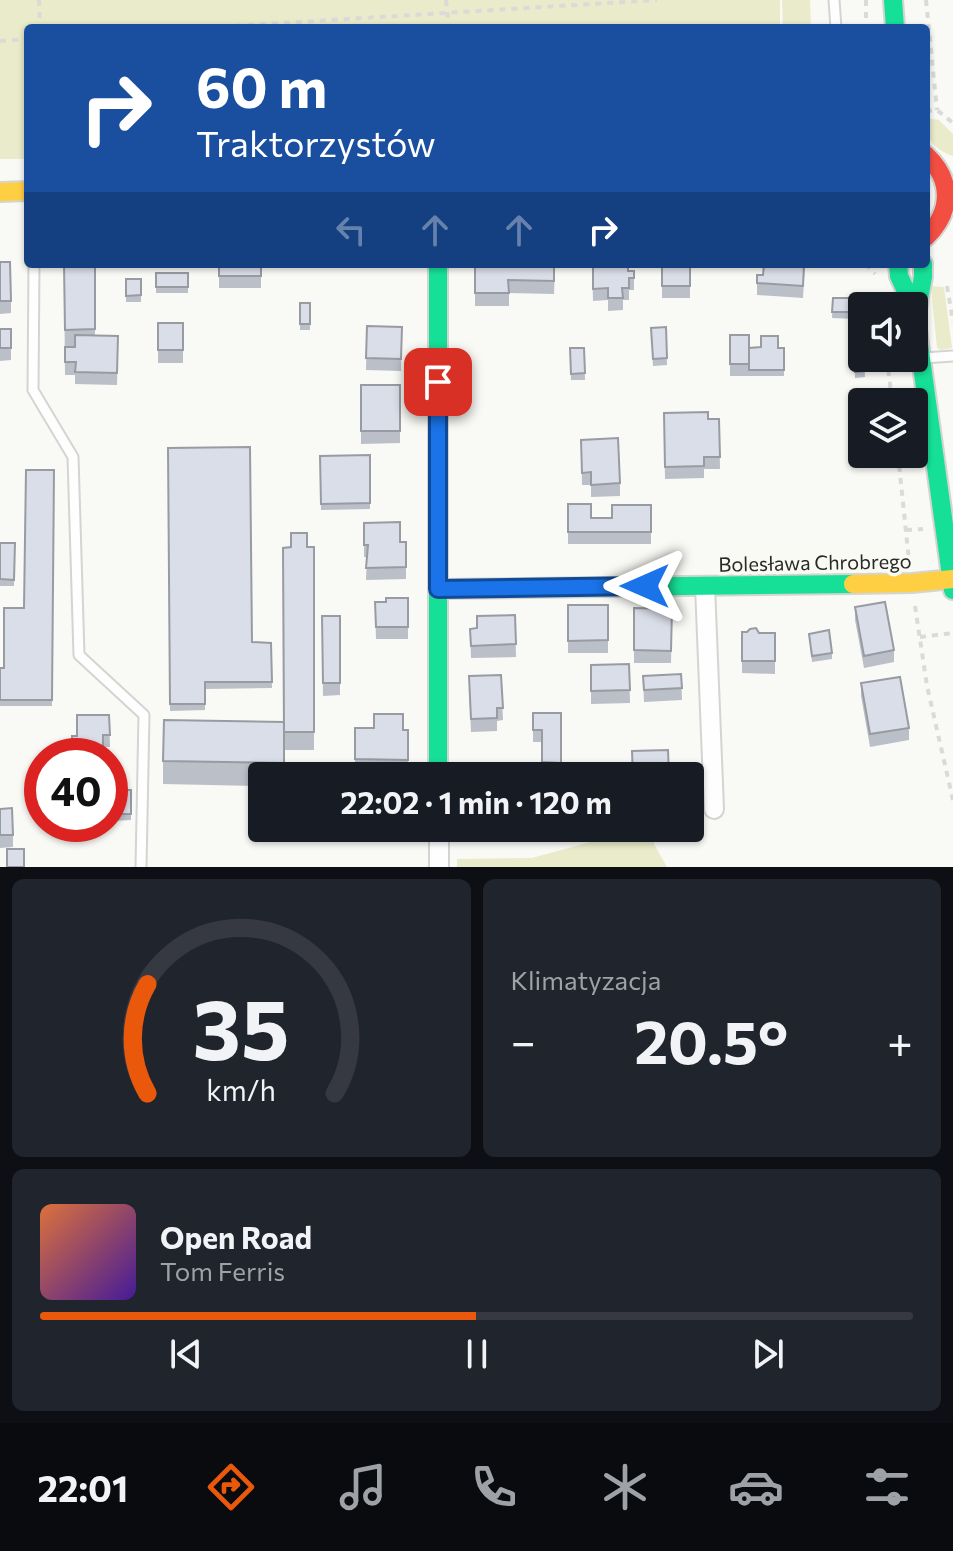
<!DOCTYPE html>
<html lang="pl">
<meta charset="utf-8">
<style>
:root{--surface:#171b24;--page:#20242c;--text:#f1f3f6;--muted:#9ea1a6;--line:#363941;--accent:#ea580c}
body{margin:0;font-family:Commissioner,sans-serif;background:var(--page);color:var(--text);height:100vh;display:flex;flex-direction:column;font-size:30px;white-space:nowrap}
*{box-sizing:border-box;margin:0}
p{font-size:26px;color:var(--muted)}
.icon{flex:none;width:44px;height:44px;fill:none;stroke:currentColor;stroke-width:2;stroke-linecap:round;stroke-linejoin:round}
.map{position:relative;height:867px;overflow:hidden}
.drawer{display:flex;flex-direction:column;gap:12px;padding:12px;background:#0d0f14;flex:1}
.drawer>*{flex:none}
.hud{position:absolute;left:24px;top:24px;width:906px;height:244px;border-radius:8px;box-shadow:0 2px 6px #0004;background:#1a4fa0;color:#fff;overflow:hidden}
.buttons{position:absolute;left:848px;top:292px;display:grid;gap:16px}
.buttons a{display:grid;place-items:center;width:80px;height:80px;border-radius:8px;background:var(--surface);box-shadow:0 2px 6px #0004;font-size:40px}
.speed{position:absolute;left:24px;top:738px;display:flex;gap:16px;font-size:40px;font-weight:700;text-align:center}
.speed>*{display:grid;place-content:center;width:104px;height:104px;border-radius:50%;background:var(--surface);box-shadow:0 2px 6px #0004;line-height:1}
.speed .limit{border:12px solid #d22;background:#fff;color:#111}
.pin{position:absolute;display:grid;place-items:center;width:68px;height:68px;color:#fff;margin:-34px;border-radius:16px;box-shadow:0 4px 12px #0006}
.me{position:absolute;width:88px;margin:-44px;rotate:270deg;stroke-linejoin:round;filter:drop-shadow(0 0 6px #0008)}
.turn{display:flex;align-items:center;gap:28px;height:168px;padding:0 40px;font-size:36px}
.turn .icon{width:104px;height:104px;stroke-width:2.5}
.turn b{display:block;font-size:56px;line-height:68px}
.lanes{display:flex;align-items:center;height:76px;padding:0 40px;background:#0003;justify-content:center;gap:40px;direction:ltr}
.lanes .off{opacity:.35}
.big{font-size:60px;font-weight:700;line-height:1.1}
.drawer .widget{flex:1;display:flex;flex-direction:column;justify-content:center;gap:12px;min-width:0;padding:0 28px;border-radius:12px;background:var(--page)}
.drawer .dial{align-items:center;gap:0}
.dial svg{height:208px;overflow:visible;fill:none;stroke:var(--line);stroke-width:7;stroke-linecap:round;text-anchor:middle}
.dial text{fill:var(--text);stroke:none}
.song{display:flex;align-items:center;gap:24px}
.cover{width:96px;height:96px;border-radius:12px;background:linear-gradient(135deg,hsl(20 70% 55%),hsl(260 70% 35%))}
.played{height:8px;border-radius:4px;background:linear-gradient(90deg,var(--accent) 50%,var(--line) 50%)}
.keys{display:flex;justify-content:space-around;direction:ltr}
.heat{display:flex;justify-content:space-between;align-items:center;font-size:44px;direction:ltr}
.drawer .tiles{flex:1;display:grid;gap:12px;grid-template-columns:1fr 1fr}
.widget:last-child{grid-column:span 2}
.trip{position:absolute;left:248px;top:762px;width:456px;height:80px;border-radius:8px;background:var(--surface);box-shadow:0 2px 6px #0004;font-weight:700;line-height:80px;text-align:center}
.tabs{display:flex;height:128px;justify-content:space-around;align-items:center;background:#090b0e;color:var(--muted)}
.tabs .icon{width:56px;height:56px}
.tabs .selected{color:var(--accent)}
.tabs b{font-size:36px;color:var(--text)}
.map>svg:first-child{display:block}
.green{fill:#e9ebca}
.lines{fill:none;stroke-linecap:round;stroke-linejoin:round}
.lane-casing{stroke:#d4d5d2;stroke-width:13}
.street-casing{stroke:#d4d5d2;stroke-width:22}
.fast-casing{stroke:#d4d5d2;stroke-width:22}
.slow-casing{stroke:#d4d5d2;stroke-width:22}
.jam-casing{stroke:#d4d5d2;stroke-width:22}
.path{stroke:#dadad9;stroke-width:4;stroke-dasharray:6 6;stroke-linecap:butt}
.lane{stroke:#fefefe;stroke-width:9}
.street{stroke:#fefefe;stroke-width:18}
.fast{stroke:#16e098;stroke-width:18}
.slow{stroke:#ffcf43;stroke-width:18}
.jam{stroke:#f24e42;stroke-width:18}
.wall{fill:#bbbfc8}
.building{fill:#dadee8;stroke:#999ba2;stroke-width:2}
.route-casing{stroke:#114b97;stroke-width:20}
.route{stroke:#1a73e8;stroke-width:14}
.labels{text-anchor:middle;dominant-baseline:central;stroke-width:7;stroke-linejoin:round;paint-order:stroke}
.street-label{font-size:20px;fill:#292a27;stroke:#fafaf4}
</style>
<div class="map">
<svg width="953" height="867" viewBox="0 0 953 867">
<rect width="100%" height="100%" fill="#f9f9f5"/>
<path class="green" d="M0,0h780v28h-752v131h-28z
M782,0h28l1,28h-28z
M926,118l13,2 14,14v22c-21,-8 -27,-16 -27,-38z
M931,286l13,1 8,61 -11,2 -4,-2z
M642,828h7l6,18 12,21h-210v-8l75,-1z"/>
<g class="lines">
<g class="lane-casing">
<path id="lane" d="M834,0l2,28
M34,264l-1,126 40,67 6,198 65,60 -3,152
M924,358l29,-2"/>
</g>
<g class="street-casing">
<path id="street" d="M705,586l9,223
M439,828v39"/>
</g>
<g class="fast-casing">
<path id="fast" d="M893,0l2,28
M438,264v512
M898,264l1,12 14,30
M914,308l39,282
M916,314l7,-37v-13
M438,589l415,-5"/>
</g>
<g class="slow-casing">
<path id="slow" d="M0,192l28,-1
M853,584l59,-1 41,-4"/>
</g>
<g class="jam-casing">
<path id="jam" d="M926,155c27,25 26,57 0,82"/>
</g>
<path class="path" d="M39,0l1,28
M446,0l3,28
M866,0v28
M926,0l11,110
M200,28l457,-28
M0,41l28,-2
M926,111l11,-1 16,13
M866,264l9,10
M947,286l6,36
M880,292l1,14
M887,358l5,44
M898,454l11,107
M906,530l17,-1
M915,606l12,80 26,114
M920,637l33,-4"/>
<use href="#lane" class="lane"/>
<use href="#street" class="street"/>
<use href="#fast" class="fast"/>
<use href="#slow" class="slow"/>
<use href="#jam" class="jam"/>
</g>
<path class="wall" d="M0,262l11,39v12l-11,1z
M64,264h31v72h23l-1,49 -42,-1v-9h-10z
M219,264h42v24h-42z
M278,264h29v1l-29,1z
M475,264h80l-1,30 -45,-1v13h-34z
M592,264l36,7h6v19h-5v10h-6v10l-15,1v-11l-15,1z
M662,264h28v34h-28z
M805,264l-2,34 -46,-3v-20h6z
M156,273h32v20h-32z
M126,279h15v23h-15z
M833,298h22v21l-23,-1z
M300,303h10v27h-10z
M158,323h25v40h-25z
M367,326l35,1 -1,44 -35,-1z
M666,327l1,38 -14,1 -2,-38z
M0,329h11v31l-11,1z
M730,335l19,13h35v28h-54z
M570,348h14l1,32h-14z
M854,355l10,3 1,19 -10,1z
M361,385h39v58l-39,1z
M664,413l44,6h11l1,50h-16v9l-39,1z
M581,440l39,43v13l-29,1v-12h-9z
M168,448l84,194 19,1 1,45 -67,1v21l-35,1z
M370,455v54l-49,1 -1,-54z
M54,470l-2,236h-52v-38h4l20,-60z
M568,504l23,14h21l39,-13v39h-83z
M364,523l36,19h6v37l-40,1 1,-23h-3z
M0,543h15l-1,43h-14z
M307,547h7v203h-30v26h-22v10l-99,-2v-23l120,-39z
M408,598v41h-32l-1,-37h11z
M568,605h40v48h-40z
M855,607l39,43v12l-30,6 -9,-48z
M634,608l38,1 -1,54h-37z
M515,615l1,42 -45,1 -1,-29 7,-1z
M322,616h18v79l-17,1z
M742,632l33,1v41l-33,-1z
M809,634l23,19v6l-20,3z
M629,664l1,39 -39,1v-39z
M681,674l1,26 -38,2 -1,-26z
M501,675l2,45 -6,1v10l-26,1 -2,-43z
M861,683l48,45v12l-39,7 -9,-51z
M533,713h28v62h-19v-33h-9z
M109,715l1,32h-7l-26,-11z
M355,728l53,2v42h-53z
M112,790h19v30l-19,1z
M0,809l13,26v12l-13,1z"/>
<path class="building" d="M0,262h10l1,39h-11z
M64,264h31v65l-30,1z
M219,264h42v12h-42z
M475,264h79v17l-46,-1 1,13h-34z
M593,264h35v7h6v7h-5v10h-7l1,10h-15v-10l-15,1z
M662,264h28v22h-28z
M764,264h40l-1,22 -46,-3v-8h6z
M156,273h32v14h-32z
M126,279h15v16l-15,1z
M833,298h22v14h-23z
M300,303h10v21h-10z
M158,323h25v27h-25z
M367,326l35,1 -1,32 -35,-1z
M666,327l1,31 -14,1 -2,-31z
M0,329h11v19h-11z
M75,335l43,1 -1,37 -42,-1 1,-10h-11v-15h10z
M730,335h19v29h-19z
M761,336h17v12h6v22h-35v-22l12,-1z
M570,348h14l1,25 -14,1z
M854,355h8v3h2l1,13 -10,1z
M361,385h39v46h-39z
M708,412v7h11l1,38h-16v9l-39,1 -1,-54z
M618,438l2,45 -29,2v-13l-9,1 -1,-33z
M250,447l2,195 19,1 1,39h-67v22h-35l-2,-256z
M370,455v48l-49,1 -1,-48z
M26,470h28l-2,230h-52v-32h4v-60h20z
M568,504h23v14h21v-13h39v27h-83z
M400,522v20h6v25l-40,1 2,-23h-4v-22z
M291,533h16v14h7v185h-30l-1,-184 8,-1z
M0,543h15l-1,37 -14,-1z
M386,598h22v29h-32l-1,-25h11z
M885,602l9,48 -30,6 -9,-49z
M568,605h40v35l-40,1z
M634,608l38,1 -1,42 -37,-1z
M515,615l1,29 -45,2 -1,-17 7,-1v-12z
M322,616h18v67h-17z
M756,628l3,5h16v28h-33v-29h5l3,-3z
M829,630l3,23 -20,3 -3,-22z
M629,664l1,26 -39,1v-26z
M681,674l1,14 -38,2 -1,-14z
M501,675l2,33h-6v10l-26,1 -2,-43z
M900,677l9,51 -39,6 -9,-51z
M533,713h28v50l-19,-1v-32h-9z
M374,714h29v16h5v30l-53,-1v-31h19z
M77,715h32l1,20h-7v21h-30l-1,-20h5z
M164,720l120,2v41l-121,-2z
M668,750l1,26h-36l-1,-25z
M472,768h29v8h-29z
M112,790h19v24h-19z
M12,808l1,27h-13v-26z
M7,849h17v18h-17z"/>
<g class="lines">
<g class="route-casing">
<path id="route" d="M438,382v207l207,-3"/>
</g>
<use href="#route" class="route"/>
</g>
<g class="labels">
<g class="street-label">
<text transform="translate(815 562) rotate(-1)">Bolesława Chrobrego</text>
</g>
</g>
</svg>
<div class="buttons">
<a><svg class="icon" aria-label="sound" viewBox="0 0 24 24"><path d="M4 9h4l5-4v14l-5-4H4zM17 9q2 3 0 6"/></svg></a>
<a><svg class="icon" aria-label="layers" viewBox="0 0 24 24"><path d="M12 4l9 5-9 5-9-5zM3 14l9 5 9-5"/></svg></a>
</div>
<div class="speed"><div class="limit">40</div></div>
<div class="pin" style="left:438px;top:382px;background:#d93025"><svg class="icon" aria-label="arrive" viewBox="0 0 24 24"><path d="M6 21V4h12l-3 4 3 4H6"/></svg></div>
<svg class="me" style="left:645px;top:586px" viewBox="-20 -20 40 40"><path d="M0-17L14 15 0 8-14 15z" fill="#1a73e8" stroke="#fff" stroke-width="4"/></svg>
<div class="trip">22:02 · 1 min · 120 m</div>
<div class="hud">
<div class="turn"><svg class="icon" aria-label="right" viewBox="0 0 24 24"><path d="M7 20v-9h11M14 6l5 5-5 5"/></svg><div><b>60 m</b>Traktorzystów</div></div>
<div class="lanes"><svg class="icon off" aria-label="left" viewBox="0 0 24 24"><path d="M17 20v-9H6M10 6l-5 5 5 5"/></svg><svg class="icon off" aria-label="ahead" viewBox="0 0 24 24"><path d="M12 20V5M6 11l6-6 6 6"/></svg><svg class="icon off" aria-label="ahead" viewBox="0 0 24 24"><path d="M12 20V5M6 11l6-6 6 6"/></svg><svg class="icon" aria-label="right" viewBox="0 0 24 24"><path d="M7 20v-9h11M14 6l5 5-5 5"/></svg></div>
</div>
</div>
<section class="drawer">
<div class="tiles">
<div class="widget dial"><svg viewBox="0 0 100 80">
<path d="M14 69A42 42 0 1 1 86 69"/>
<path d="M14 69A42 42 0 0 1 14 27" stroke="#ea580c"/>
<text x="50" y="56" font-size="32" font-weight="700">35</text>
<text x="50" y="72" font-size="11">km/h</text>
</svg></div>
<div class="widget"><p>Klimatyzacja</p>
<div class="heat"><a>−</a><b class="big">20.5°</b><a>+</a></div>
</div>
<div class="widget">
<div class="song"><i class="cover"></i><div><b>Open Road</b><p>Tom Ferris</p></div></div>
<div class="played"></div>
<div class="keys"><svg class="icon" aria-label="previous" viewBox="0 0 24 24"><path d="M18 5L8 12l10 7zM5 5v14"/></svg><svg class="icon" aria-label="pause" viewBox="0 0 24 24"><path d="M8 5v14M16 5v14"/></svg><svg class="icon" aria-label="next" viewBox="0 0 24 24"><path d="M6 5l10 7-10 7zM19 5v14"/></svg></div>
</div>
</div>
</section>
<nav class="tabs">
<b>22:01</b>
<svg class="icon selected" aria-label="directions" viewBox="0 0 24 24"><path d="M12 3l9 9-9 9-9-9zM9 14v-3h6M13 9l2 2-2 2"/></svg>
<svg class="icon" aria-label="music" viewBox="0 0 24 24"><path d="M9 18V5l10-2v13"/><circle cx="6" cy="18" r="3"/><circle cx="16" cy="16" r="3"/></svg>
<svg class="icon" aria-label="phone" viewBox="0 0 24 24"><path d="M5 4h4l2 5-3 2q2 4 5 5l2-3 5 2v4C11 20 4 13 5 4z"/></svg>
<svg class="icon" aria-label="climate" viewBox="0 0 24 24"><path d="M12 3v18M4 7l16 10M4 17L20 7"/></svg>
<svg class="icon" aria-label="car" viewBox="0 0 24 24"><path d="M5 17H2v-5l4-1 3-4h7l3 4 3 1v5h-3M9 17h6M6 11h13"/><circle cx="7" cy="17" r="2"/><circle cx="17" cy="17" r="2"/></svg>
<svg class="icon" aria-label="filters" viewBox="0 0 24 24"><path d="M4 7h16M4 17h16"/><circle cx="9" cy="7" r="2"/><circle cx="15" cy="17" r="2"/></svg>
</nav>
